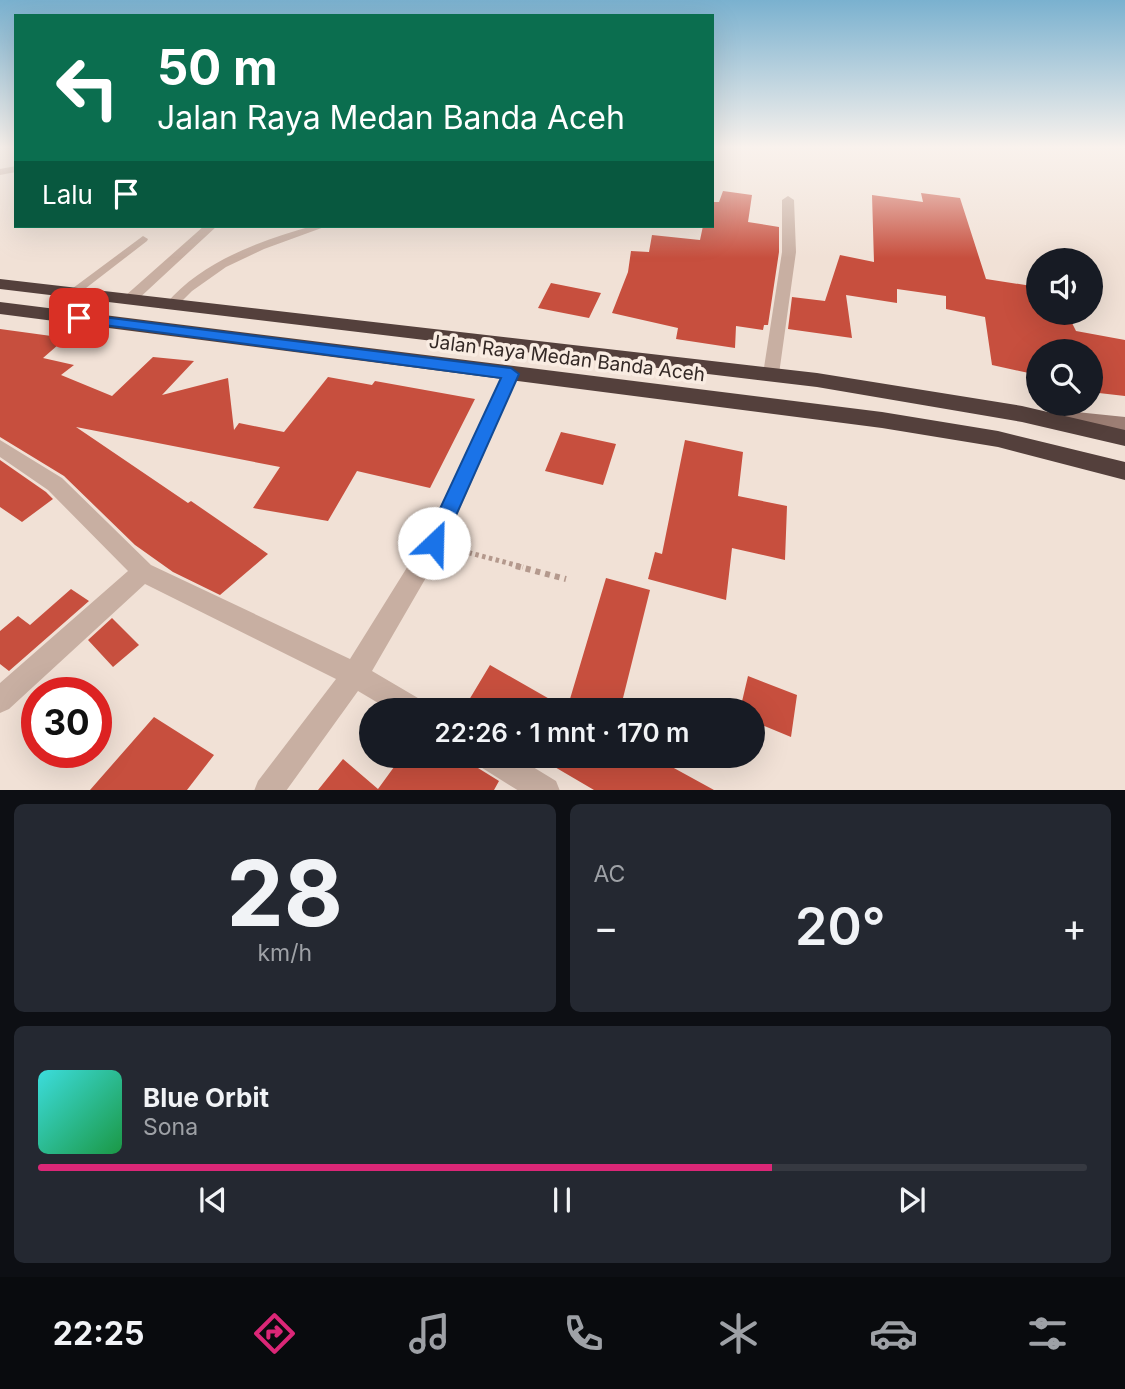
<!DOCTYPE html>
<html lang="id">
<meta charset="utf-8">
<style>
:root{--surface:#171b24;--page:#242831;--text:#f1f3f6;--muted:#9ea1a6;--line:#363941;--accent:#db2777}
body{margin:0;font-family:Inter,sans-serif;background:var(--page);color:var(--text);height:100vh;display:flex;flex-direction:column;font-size:26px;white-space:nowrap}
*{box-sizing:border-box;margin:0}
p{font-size:23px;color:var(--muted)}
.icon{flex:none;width:38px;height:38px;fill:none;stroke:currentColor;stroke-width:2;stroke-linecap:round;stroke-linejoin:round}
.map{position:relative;height:790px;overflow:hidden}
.details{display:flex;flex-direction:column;gap:14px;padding:14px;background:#0d0f14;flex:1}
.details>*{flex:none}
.banner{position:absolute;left:14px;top:14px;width:700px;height:214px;border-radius:0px;box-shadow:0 7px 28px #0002;background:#0b6e4f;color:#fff;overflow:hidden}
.fabs{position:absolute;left:1026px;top:248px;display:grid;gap:14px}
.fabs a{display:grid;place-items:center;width:77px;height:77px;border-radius:50%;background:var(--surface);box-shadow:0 7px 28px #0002;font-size:35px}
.speed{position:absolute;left:21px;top:677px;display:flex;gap:14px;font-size:35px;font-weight:700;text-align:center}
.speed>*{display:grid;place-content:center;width:91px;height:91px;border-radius:50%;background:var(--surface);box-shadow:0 7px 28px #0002;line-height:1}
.speed .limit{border:10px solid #d22;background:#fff;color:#111}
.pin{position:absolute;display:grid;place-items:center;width:60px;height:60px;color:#fff;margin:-30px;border-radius:14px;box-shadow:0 4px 10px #0006}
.me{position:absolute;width:77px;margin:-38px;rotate:24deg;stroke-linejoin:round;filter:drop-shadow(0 0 5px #0008)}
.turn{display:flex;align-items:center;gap:24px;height:147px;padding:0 28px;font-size:32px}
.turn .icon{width:91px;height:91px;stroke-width:2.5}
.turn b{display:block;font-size:49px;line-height:60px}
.then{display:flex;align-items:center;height:66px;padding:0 28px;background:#0003;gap:14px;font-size:26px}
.big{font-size:52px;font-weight:600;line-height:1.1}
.details .tile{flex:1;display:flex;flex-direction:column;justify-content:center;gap:10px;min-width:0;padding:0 24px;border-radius:10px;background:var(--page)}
.details .dial{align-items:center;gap:0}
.dial b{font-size:91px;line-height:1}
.song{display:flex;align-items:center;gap:21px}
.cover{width:84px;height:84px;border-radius:10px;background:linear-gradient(135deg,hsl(180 70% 55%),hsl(140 70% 35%))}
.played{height:7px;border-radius:4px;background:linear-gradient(90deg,var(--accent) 70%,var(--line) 70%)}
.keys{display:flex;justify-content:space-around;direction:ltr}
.heat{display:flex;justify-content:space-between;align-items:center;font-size:38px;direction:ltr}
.details .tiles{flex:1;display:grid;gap:14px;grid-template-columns:1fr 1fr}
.tile:last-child{grid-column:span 2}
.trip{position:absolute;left:359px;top:698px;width:406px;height:70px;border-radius:35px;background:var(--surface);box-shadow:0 7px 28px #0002;font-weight:600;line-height:70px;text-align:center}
.menu{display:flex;height:112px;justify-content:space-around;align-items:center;background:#090b0e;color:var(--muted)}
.menu .icon{width:49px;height:49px}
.menu .active{color:var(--accent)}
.menu b{font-size:32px;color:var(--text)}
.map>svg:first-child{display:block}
.building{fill:#c74f3e}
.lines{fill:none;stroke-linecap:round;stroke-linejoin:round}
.path-far1{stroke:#b4998d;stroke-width:5;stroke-dasharray:3.5 3.5;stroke-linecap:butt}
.path{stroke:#b4998d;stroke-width:6;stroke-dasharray:5 5;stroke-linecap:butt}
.lane{fill:#c8afa2;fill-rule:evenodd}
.street{fill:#c8afa2;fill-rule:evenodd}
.secondary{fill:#9c7e74;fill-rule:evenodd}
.highway{fill:#54403c;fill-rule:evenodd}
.route{fill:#1a73e8;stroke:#114b97;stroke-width:2}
.labels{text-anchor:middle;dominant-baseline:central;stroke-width:7;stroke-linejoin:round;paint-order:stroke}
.street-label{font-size:19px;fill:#332825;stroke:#f9ece2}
</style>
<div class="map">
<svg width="1125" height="791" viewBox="0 0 1125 791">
<rect width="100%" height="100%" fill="#f1e1d6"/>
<path class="building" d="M723,191l29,4 -4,27 31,5v25l-11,73h-4l-1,5 -27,-4 -1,22 -59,-9 2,-11 -66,-15 16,-41 3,-21 18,1 3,-17 48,5 3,-14h9v-24h7z
M921,193l39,5 26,81 52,8v26h29l9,18 49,9v56l-35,-4v-40h-52v23l-46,-10 -7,-48 -39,-8v-13l-49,-7v14l-51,-8 6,43 -64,-9 4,-32 33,4 15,-46 34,7 -2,-67 51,7z
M551,283l50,10 -12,25 -51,-10z
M0,329l66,9 -23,20 31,7 -13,10 51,21 41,-39 41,4 -32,34 66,-17 6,52 5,-7 45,9 44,-55 44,8 3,-4 100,18 -45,89 -73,-17 -29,50 -75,-13 27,-41 -204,-40 112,76 3,-2 77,53 -48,41 -47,-23 -38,-27 -71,-69 -64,-39z
M561,432l55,12 -13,41 -58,-14z
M685,440l58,12 -5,44 49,10 -2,54 -53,-12 -6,52 -78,-21 7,-27 7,2z
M0,460l46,32 7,7 -31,23 -22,-15z
M606,578l44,12 -30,120h-157l27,-45 77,44z
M71,589l18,12 -80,70 -9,-7v-33l18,-15 12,9z
M112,618l27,27 -26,22 -25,-27z
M748,676l49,19 -6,42 -39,-16v-11h-12z
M154,717l60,38 -27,35h-97z
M402,756h71l5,12 21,13 -5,9h-176l25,-31 35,30z
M536,756h116l62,34h-120z"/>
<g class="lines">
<path class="path-far1" d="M455,549l68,18"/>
<path class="path" d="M516,566l50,13"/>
<path class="lane" d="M312,226h15l-63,23 -38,18 -34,24 -16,16h-8l-2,-3c36,-43 94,-63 146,-78z
M143,236l5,3 -1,2 -70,54h-8v-4z"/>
<path class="street" d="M16,166v6l-16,3v-6z
M788,196l6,4 2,52 -17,122 -8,6 -8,-6 19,-122v-52z
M204,226h13l-82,76h-10l-2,-3 2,-3z
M511,368l8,6 -77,176 -70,121 51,30 4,9h-37l-32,-19 -72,100h-32l4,-10 78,-102 -191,-95 -136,125 -9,4v-30l128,-112 -80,-81 -48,-33v-17l62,38 89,87 199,94 76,-122 77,-163z
M475,756h40l41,25 4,10h-41l-40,-25z"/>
<path class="secondary" d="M1057,410l68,7v14l-74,-9 -3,-5 3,-5z"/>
<path class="highway" d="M0,279l817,94 205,33 103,24v16l-103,-24 -205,-35 -817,-98z
M0,302l882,110 116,19 127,31v18l-127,-33 -116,-19 -882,-114z"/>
</g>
<linearGradient id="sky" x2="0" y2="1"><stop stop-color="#7ab1cf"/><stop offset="0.57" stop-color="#f9f2ed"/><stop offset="1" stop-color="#f9f2ed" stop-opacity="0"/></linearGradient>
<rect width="1125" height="258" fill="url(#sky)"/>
<path class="route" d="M79,314l432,54 8,6 -78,175 -7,2 -7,-2 -3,-6 77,-165 -427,-57 -2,-3z"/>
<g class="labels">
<g class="street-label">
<text transform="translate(567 358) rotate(7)">Jalan Raya Medan Banda Aceh</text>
</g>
</g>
</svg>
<div class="fabs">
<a><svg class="icon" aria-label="sound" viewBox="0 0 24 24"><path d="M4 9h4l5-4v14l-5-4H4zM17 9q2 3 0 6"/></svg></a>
<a><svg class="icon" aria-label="search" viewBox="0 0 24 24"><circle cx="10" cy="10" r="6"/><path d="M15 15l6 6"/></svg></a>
</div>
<div class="speed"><div class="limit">30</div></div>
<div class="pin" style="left:79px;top:318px;background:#d93025"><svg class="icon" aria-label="arrive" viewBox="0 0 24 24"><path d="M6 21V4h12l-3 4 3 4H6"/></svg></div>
<svg class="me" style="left:434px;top:543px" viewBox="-20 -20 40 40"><circle r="19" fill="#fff"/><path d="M0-13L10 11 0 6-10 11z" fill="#1a73e8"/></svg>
<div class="trip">22:26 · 1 mnt · 170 m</div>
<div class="banner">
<div class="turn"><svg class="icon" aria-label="left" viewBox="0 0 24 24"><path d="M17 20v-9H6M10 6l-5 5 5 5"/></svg><div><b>50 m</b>Jalan Raya Medan Banda Aceh</div></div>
<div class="then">Lalu<svg class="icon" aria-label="arrive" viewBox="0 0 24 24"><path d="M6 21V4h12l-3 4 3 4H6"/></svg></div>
</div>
</div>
<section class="details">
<div class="tiles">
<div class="tile dial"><b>28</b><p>km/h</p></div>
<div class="tile"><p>AC</p>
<div class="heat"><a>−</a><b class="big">20°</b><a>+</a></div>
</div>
<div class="tile">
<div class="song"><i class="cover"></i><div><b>Blue Orbit</b><p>Sona</p></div></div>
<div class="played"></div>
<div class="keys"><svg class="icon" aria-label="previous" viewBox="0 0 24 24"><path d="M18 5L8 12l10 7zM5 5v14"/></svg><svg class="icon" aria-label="pause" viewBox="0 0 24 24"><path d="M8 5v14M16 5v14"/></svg><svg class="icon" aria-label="next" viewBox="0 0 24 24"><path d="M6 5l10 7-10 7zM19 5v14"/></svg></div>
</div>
</div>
</section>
<nav class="menu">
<b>22:25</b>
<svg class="icon active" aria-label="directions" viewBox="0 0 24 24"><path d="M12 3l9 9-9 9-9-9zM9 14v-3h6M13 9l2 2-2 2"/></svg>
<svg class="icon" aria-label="music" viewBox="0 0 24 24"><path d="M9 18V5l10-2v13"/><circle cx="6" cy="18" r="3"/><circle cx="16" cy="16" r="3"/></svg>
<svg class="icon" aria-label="phone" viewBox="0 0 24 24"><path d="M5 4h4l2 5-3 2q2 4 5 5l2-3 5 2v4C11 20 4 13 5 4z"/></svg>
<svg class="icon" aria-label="climate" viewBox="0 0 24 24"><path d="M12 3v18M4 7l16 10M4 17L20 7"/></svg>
<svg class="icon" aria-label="car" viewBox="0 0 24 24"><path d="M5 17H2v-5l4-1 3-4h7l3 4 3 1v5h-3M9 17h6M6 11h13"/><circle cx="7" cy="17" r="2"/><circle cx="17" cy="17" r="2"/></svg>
<svg class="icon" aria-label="filters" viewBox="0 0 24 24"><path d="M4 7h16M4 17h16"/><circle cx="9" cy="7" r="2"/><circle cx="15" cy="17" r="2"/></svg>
</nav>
